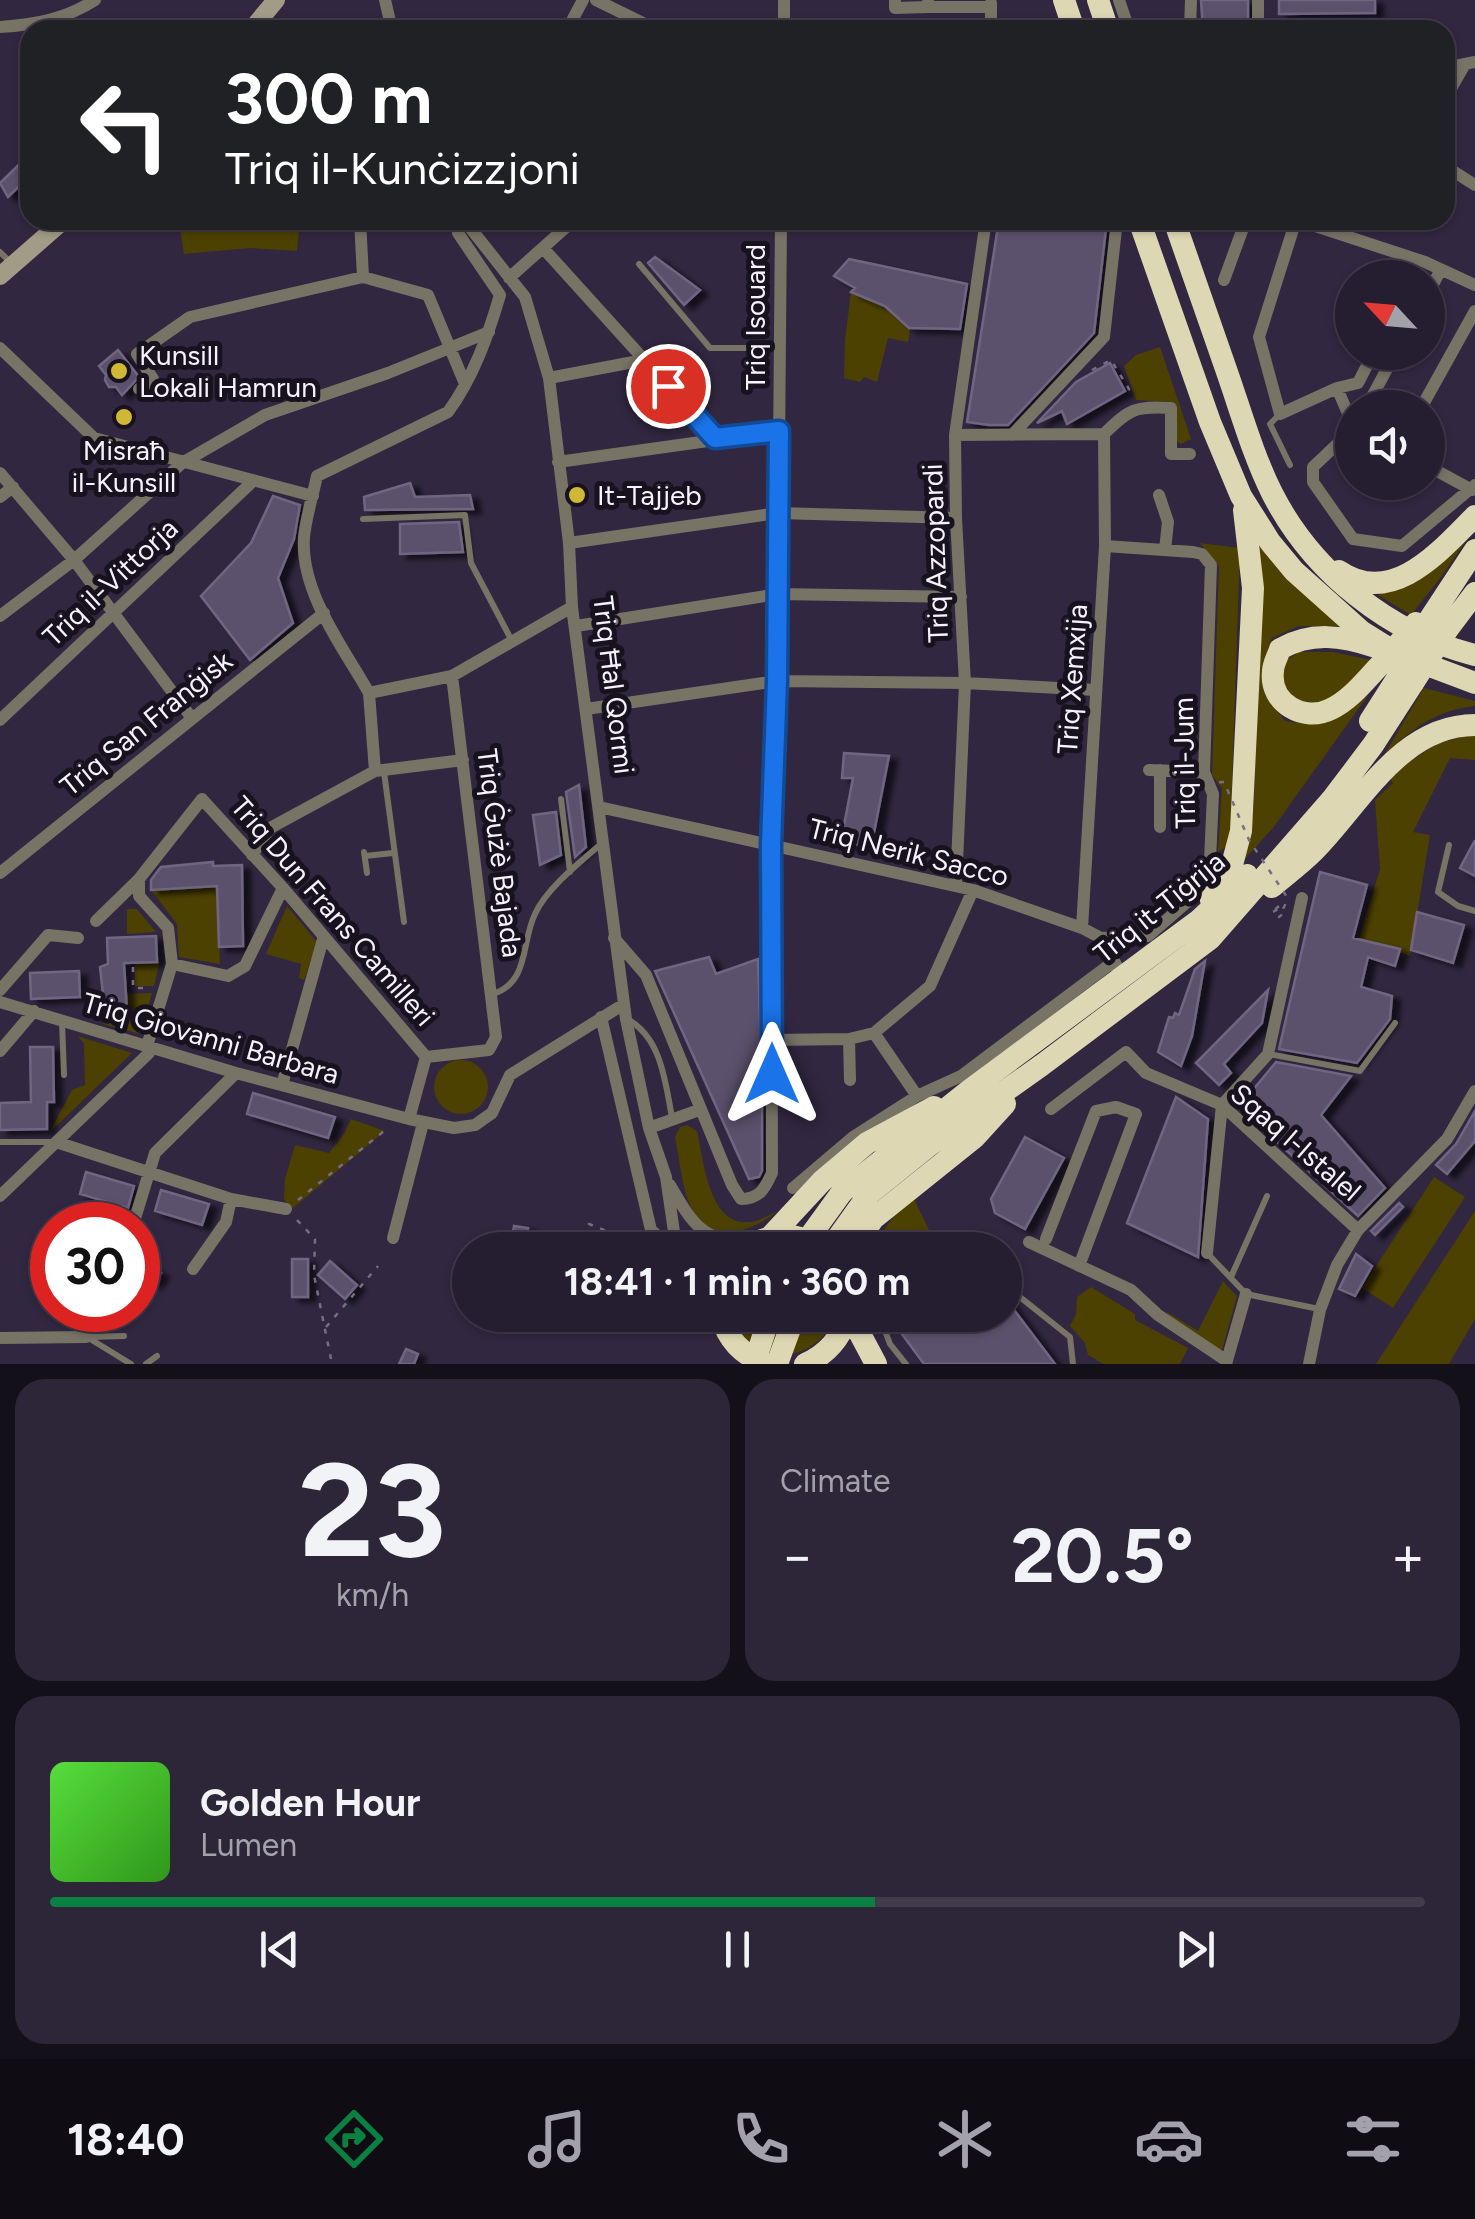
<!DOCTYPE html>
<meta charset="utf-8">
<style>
:root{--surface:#251d30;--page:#2d2638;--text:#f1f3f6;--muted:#a3a2ab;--line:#423b4c;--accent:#0b8043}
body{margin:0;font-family:Figtree,sans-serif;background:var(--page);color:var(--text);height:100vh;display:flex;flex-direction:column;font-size:38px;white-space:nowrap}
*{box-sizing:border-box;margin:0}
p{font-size:32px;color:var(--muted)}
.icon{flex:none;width:55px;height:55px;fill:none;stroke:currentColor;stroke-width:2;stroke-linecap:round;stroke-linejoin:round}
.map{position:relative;height:1364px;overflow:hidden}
.sheet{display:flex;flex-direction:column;gap:15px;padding:15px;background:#14101a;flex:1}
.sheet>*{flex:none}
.banner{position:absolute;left:20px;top:20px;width:1435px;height:210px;border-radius:30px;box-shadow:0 2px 8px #0004,0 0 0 2px var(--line);background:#202124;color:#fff;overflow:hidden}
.needle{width:65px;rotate:296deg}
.buttons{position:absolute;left:1335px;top:260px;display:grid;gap:20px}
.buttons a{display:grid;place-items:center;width:110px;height:110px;border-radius:50%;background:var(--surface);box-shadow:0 2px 8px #0004,0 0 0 2px var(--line);font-size:50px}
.speed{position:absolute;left:30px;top:1202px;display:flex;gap:20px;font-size:50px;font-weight:700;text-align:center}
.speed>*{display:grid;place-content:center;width:130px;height:130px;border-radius:50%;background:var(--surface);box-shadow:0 2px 8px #0004,0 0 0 2px var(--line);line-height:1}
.speed .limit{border:15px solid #d22;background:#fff;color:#111}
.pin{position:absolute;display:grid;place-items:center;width:85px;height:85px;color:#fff;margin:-42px;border:5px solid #fff;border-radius:50%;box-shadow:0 2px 10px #0007}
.me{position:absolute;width:110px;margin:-55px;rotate:0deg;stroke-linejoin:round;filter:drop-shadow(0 0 8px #0008)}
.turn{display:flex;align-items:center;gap:35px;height:210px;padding:0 40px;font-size:45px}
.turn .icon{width:130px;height:130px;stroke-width:2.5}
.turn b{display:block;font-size:70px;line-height:85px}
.big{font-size:75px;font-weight:700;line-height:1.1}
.sheet .tile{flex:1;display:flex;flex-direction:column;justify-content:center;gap:15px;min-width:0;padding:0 35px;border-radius:30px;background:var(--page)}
.sheet .dial{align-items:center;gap:0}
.dial b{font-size:130px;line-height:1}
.song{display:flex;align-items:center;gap:30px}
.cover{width:120px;height:120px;border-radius:15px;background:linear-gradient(135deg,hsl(110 70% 55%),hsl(110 70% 35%))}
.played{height:10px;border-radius:5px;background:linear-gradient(90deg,var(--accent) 60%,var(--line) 60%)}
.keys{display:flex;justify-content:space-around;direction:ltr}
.heat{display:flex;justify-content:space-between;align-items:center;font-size:55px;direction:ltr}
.sheet .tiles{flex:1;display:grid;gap:15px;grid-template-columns:1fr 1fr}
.tile:last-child{grid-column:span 2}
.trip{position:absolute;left:452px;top:1232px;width:570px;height:100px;border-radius:50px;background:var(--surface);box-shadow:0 2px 8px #0004,0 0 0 2px var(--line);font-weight:700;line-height:100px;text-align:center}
.tab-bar{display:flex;height:160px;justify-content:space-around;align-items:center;background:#0f0c13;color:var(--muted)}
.tab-bar .icon{width:70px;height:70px}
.tab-bar .active{color:var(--accent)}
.tab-bar b{font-size:45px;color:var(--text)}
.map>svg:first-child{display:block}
.green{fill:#4c4101}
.building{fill:#5b516d;stroke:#706683;stroke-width:2.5;filter:url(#shadow)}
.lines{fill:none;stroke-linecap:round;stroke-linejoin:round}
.path{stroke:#766f83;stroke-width:2.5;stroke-dasharray:5 8;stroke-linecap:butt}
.lane{stroke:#777466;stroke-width:6}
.street{stroke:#777466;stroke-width:12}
.secondary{stroke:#a09c86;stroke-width:18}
.highway{stroke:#ded7b4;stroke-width:22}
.path-bridge{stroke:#766f83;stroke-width:2.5;stroke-dasharray:5 8;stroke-linecap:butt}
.highway-bridge{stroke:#ded7b4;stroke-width:22}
.route-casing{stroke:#114b97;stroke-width:25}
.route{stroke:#1a73e8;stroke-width:18}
.poi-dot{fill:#d0b736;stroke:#17121e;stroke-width:4}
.labels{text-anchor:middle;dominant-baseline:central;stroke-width:10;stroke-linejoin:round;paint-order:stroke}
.street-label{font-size:28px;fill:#f5f1fe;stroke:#17121e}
.poi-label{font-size:28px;fill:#f5f1fe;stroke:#17121e;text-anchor:start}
</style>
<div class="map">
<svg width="1475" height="1364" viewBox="0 0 1475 1364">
<defs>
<filter id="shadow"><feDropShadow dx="8" dy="4.5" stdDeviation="2.5" flood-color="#0009"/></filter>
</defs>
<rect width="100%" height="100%" fill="#312740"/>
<path class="green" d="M210,220h90l-3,31 -47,-3 -66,6 -4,-25z
M851,292l34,14 25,23 -2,13 -20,-4 -11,44 -13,-5 -4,5 -16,-4 1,-38z
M1160,347l31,92 -10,5 -6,-4 2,-25 -4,-13 -37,-2 -12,-34 12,-11z
M1475,528l-34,49 -30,38 -33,-20 50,-26z
M1259,539l81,87h-41l-27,12c-13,35 -10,54 13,83 41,7 52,-5 84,-27l-96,134 -29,32 10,-54z
M1200,543l40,5 -10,296 -12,8 4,-64 -10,-13 7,-209z
M1299,652h34l38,8c-22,24 -38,45 -71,47l-23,-26 8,-20z
M1424,688l51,13v5c-39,4 -63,23 -91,49z
M1475,733v27l-25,-2 -37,74 17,3 -20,121 -51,-17 21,-70 -5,-69 18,-17 -4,-8 48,-31z
M217,886l3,78 -41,-7 -2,-33 -26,-34z
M287,906l30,36 -13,38 -5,-2 2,-14 -35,-10z
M127,909h10l19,23 -29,2z
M160,961l-6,25h-19v-23z
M152,993l-12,41 -37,-10 2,-11 20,-19z
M77,1036l55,17 -83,80 23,-43 13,-5 -1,-42z
M434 1087a27 27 0 1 1 54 0a27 27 0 1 1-54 0Z
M351,1119l34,12 -92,77 -9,-8 1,-21 10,-34 34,8 15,-19z
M687,1125l10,6c7,31 12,102 59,90 8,-2 15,-8 21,-9 -28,21 -67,34 -86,-5 -10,-20 -11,-48 -16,-70l5,-10z
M1434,1177l31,20 -72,111 -31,-20z
M913,1197l21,43 -29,10h-36l30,-41z
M1475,1211v108l-26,45h-73z
M1223,1281l14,15 -15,54 -16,-6 -38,-26 -1,-6 31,19z
M1091,1287l44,27v6l53,28 -8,16h-77l-15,-9 -3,-12 -15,-17 6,-12 1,-17z
M730,1315h104c-10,36 -49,49 -82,33 -9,-6 -16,-23 -22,-33z"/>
<path class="building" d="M1201,0h47v30h-45z
M1279,0h96v13l-96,1z
M30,154v22l-22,21 -8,-14z
M999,220h108l-13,113 -86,92h-19l-22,-3z
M655,257l45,33 -16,15 -36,-42z
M849,259l118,25 -7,45 -51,-1 -24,-22 -34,-14 4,-4 -21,-12z
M118,350l21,27 -17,18 -6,-8h-7l-4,-7 1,-5 -7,-9z
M1110,363l15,28 -58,33 -5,-13 -25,12 39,-41z
M410,483l5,14 55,-2 3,14 -108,1 -1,-13z
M273,496l27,9 -6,34 -16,39 15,45 -43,37 -49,-64 50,-53z
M459,522l4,30 -63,2v-30z
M844,753l45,3 -18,92 -30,-7 12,-63h-11z
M579,785l7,62 -11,10 -9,-65z
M556,812l5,43 -21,10 -7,-50z
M1475,840v36l-15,-8z
M213,862v4l29,-1 1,81 -24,1 -2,-61 -66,4v-10l10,-13z
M1320,872l47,13 -14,53 47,11 -5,17 -27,-9 -7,30 31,9 -2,23 -33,44 -78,-14z
M1417,912l47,13 -11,38 -42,-13z
M156,936l1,26 -33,1 3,49 -22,1 -5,-46 8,-3 -1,-26z
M709,957l7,17 42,-15 4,122v90l-3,6 -10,2 -94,-208z
M1205,961l-13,75 -11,30 -23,-14 11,-35 4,1 2,-5 4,2 16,-46z
M79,971l1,26 -49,2 -1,-26z
M1268,990l-6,33 -38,41 7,9 -12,12 -23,-22z
M30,1047h23l1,55h-7v27l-47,1v-27l31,-1z
M1276,1062l75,14 -30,39 64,73 -27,28 -119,-109z
M253,1093l82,24 -7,21 -81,-24z
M1176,1097l32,22 -10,138 -71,-34z
M1475,1111v30l-28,33 -11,-9 20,-21z
M1025,1137l39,21 -39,71 -30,-16 -4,-14z
M86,1172l48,14 -6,22 -48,-14z
M161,1190l48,14 -7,21 -47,-14z
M1399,1203l4,4 -28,28 -4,-4z
M514,1226l14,2 -2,22h-16z
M1356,1254l16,12 -17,30 -16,-7z
M292,1259h16v38h-16z
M138,1260l23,13 -7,11 -16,-13z
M330,1261l27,24 -12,14 -27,-24z
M1005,1298l50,66h-131l-36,-49h117z
M406,1349l12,5 -4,10h-15z"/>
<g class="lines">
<path class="path" d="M1092,370l19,-10 18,29 -1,7
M1279,906l-8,7 14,-8 -6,12 5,-4
M133,967v21h15
M298,1200l91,-73
M297,1220l18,19 -1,36 18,89
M582,1250l7,-26 50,20 4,-5
M570,1315v2
M326,1327l52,-61"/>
<path class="lane" d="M0,252l12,12
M639,264l71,84h69
M1279,415l-9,9 20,41
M363,519l102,-4 6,48 41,78
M384,772l20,150
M561,799l9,73
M1449,845l-11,47 20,14 17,5
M364,852l3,21
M365,856l28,-3
M493,994c37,-12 28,-52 42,-80 11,-25 45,-52 66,-70
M627,1019c35,19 38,63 45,98
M62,1021l2,54
M1269,1054l91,17 35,-48
M0,1142h54
M1207,1253l39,41 73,15
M1231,1277l36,-81
M1005,1285l65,52 3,27
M879,1315l11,29 16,20
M87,1337l44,27
M88,1337l36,-1
M146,1364l11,-8"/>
<path class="street" d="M385,0l7,30
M596,0l61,30
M895,0v8l33,-1v-5
M1119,0l10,30
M1258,0v30
M991,3v27
M928,7h63
M0,27c34,-2 66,-8 95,-27
M567,30l16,-30
M784,30v-30
M1190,30l1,-30
M1445,68l30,-6
M1445,99l20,-35
M1445,166l30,19
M360,220l3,57
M457,220l1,13 42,62c-12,41 -27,83 -52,117l-131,64c-4,19 -11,41 -13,61 -4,55 39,110 65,156l83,-17 120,-69
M464,220l61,77 24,81 20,165 3,64 54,412 23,109 17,49 8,55 9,18
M1296,220l-37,117 21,77 57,-26 21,-5 16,-31
M1297,220l128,42 50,23
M543,248l172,190
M509,278l65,-58
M1224,280l22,-60
M1428,294l12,-23
M0,348l94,90 219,58
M549,378l95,-18
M1337,388l15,35
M139,389l14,-10 -16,-25 53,-37 173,-40 65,18 37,89
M1366,408l30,-56
M1421,408l54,-97
M1352,430l-39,37v15l40,57 49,7 73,-61
M955,435l149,-1c25,-25 31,-28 67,-26v46h19
M1012,435l92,-98 13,-117
M558,462l221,-31
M1428,466l44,24
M0,473l74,87 117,157
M1159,495l9,27 -3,28
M0,497l13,-10
M569,543l209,-30 178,5
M0,616l74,-56 108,-97 83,-48 123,-42 101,-41
M576,626l202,-32 183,3
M369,693l6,78
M586,709l191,-28 188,2 131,7
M0,720l253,-239
M1149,770l55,2
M599,807l374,83 109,38 19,10 22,39
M1160,827v-57
M252,855l18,-27 105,-57 88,-11
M0,873l324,-260
M956,885l9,-202 -9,-165 -1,-83 31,-215
M96,921l43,-42 63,-80 81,89 143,169
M1082,928l23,-382 -1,-112
M614,938l32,37 86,210 9,14c19,0 24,-11 31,-26l-1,-329 6,-163 4,-461
M1101,938l47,-2 61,-53 4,-89 -9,-22 7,-207 -9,-11 -9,-2 -88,-6
M172,964l56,12 17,-10 38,-78
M0,990l48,-55 30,3
M0,1002l236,71 173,46
M601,1017l50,213 9,8
M849,1039l1,41
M772,1040l77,-1 25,-6
M0,1051l34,-40
M426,1057l63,-7 7,-13 -44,-361
M426,1057l-17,62 45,9 21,-3 17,-12 18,-38 114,-71
M282,1085l41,-146
M917,1096l-43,-63 56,-47 43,-96
M1051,1109l75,-57 20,21 76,32 136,125
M649,1128l50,-18
M56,1142l175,57 55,10
M670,1185c21,36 32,58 78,57
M793,1188l60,-51 64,-41 44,-20 152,-114
M0,1196l149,-143 -2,-7 25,-82 -4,-36 -29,-32v-17
M133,1225l22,-72 81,-80
M393,1238l30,-115
M1046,1239l50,-128 20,-4 20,7 -57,152
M1029,1242l102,48 27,25 69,46
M1207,1253l15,-148 46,-51 34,-156
M193,1269l33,-47 5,-23
M0,1338l86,-1
M1226,1364l20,-70
M1309,1364l11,-54 17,-45 21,-35 89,-91 28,-48"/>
<path class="secondary" d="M251,30l25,-30
M0,276l64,-56"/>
<path class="highway" d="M1064,0l10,30
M1098,0l10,30
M1139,220l71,202 31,74 29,46 24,29 67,60 37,23 77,29
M1174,220c18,51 35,101 53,152 14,40 26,83 45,121 40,79 118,141 203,162
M1339,571c53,37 101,-20 136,-55
M1427,623l48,-73
M1447,630l28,-37
M1376,647c-34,-11 -64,-16 -96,2 -2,7 -7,15 -7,22 -4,32 31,52 58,38 21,-10 36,-31 52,-47
M1370,721l30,-47
M1272,887c14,-12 29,-23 42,-36 46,-46 86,-126 161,-126
M1211,900l22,-39 8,-30 12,-243 -9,-78
M842,1192l125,-100 232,-172 48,-45
M770,1237l52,-56 45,-38 67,-36
M743,1250c26,-18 53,-19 80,-2
M829,1250l40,-56 62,-50 111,-79 168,-126 123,-141 40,-53 40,-62
M852,1250l21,-31 101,-81 31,-34
M721,1315c6,25 21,39 44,49
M850,1315l26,49
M777,1364l18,-49
M805,1364c23,-10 35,-26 44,-49"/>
<path class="path-bridge" d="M1206,783l18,-1 25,58 38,57"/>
<path class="highway-bridge" d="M1383,662l33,-39
M1400,674l27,-51
M1413,683l34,-53
M800,1250l42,-58
M754,1364l16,-49"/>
</g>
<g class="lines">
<g class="route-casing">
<path id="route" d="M668,386l47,52 64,-7 -2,250 -6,163 1,230"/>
</g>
<use href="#route" class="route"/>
</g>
<g class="poi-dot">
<circle cx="119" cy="371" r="10"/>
<circle cx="124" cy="417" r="10"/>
<circle cx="577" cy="495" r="10"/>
</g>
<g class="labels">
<g class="street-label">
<text transform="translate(755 317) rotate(-90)">Triq Isouard</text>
<text transform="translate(935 553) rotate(-92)">Triq Azzopardi</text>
<text transform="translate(110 582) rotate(-43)">Triq il-Vittorja</text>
<text transform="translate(1072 679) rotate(-86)">Triq Xemxija</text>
<text transform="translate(614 685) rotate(83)">Triq Ħal Qormi</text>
<text transform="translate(146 723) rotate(-39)">Triq San Franġisk</text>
<text transform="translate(1184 763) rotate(-91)">Triq il-Jum</text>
<text transform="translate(909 852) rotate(14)">Triq Nerik Sacco</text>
<text transform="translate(500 853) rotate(83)">Triq Ġużè Bajada</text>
<text transform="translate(1159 907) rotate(-39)">Triq it-Tiġrija</text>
<text transform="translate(333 911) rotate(49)">Triq Dun Frans Camilleri</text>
<text transform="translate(211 1038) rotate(16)">Triq Giovanni Barbara</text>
<text transform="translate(1296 1142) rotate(41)">Sqaq l-Istalel</text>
</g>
<g class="poi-label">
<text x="139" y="355">Kunsill<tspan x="139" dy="32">Lokali Hamrun</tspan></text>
<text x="124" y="450" text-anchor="middle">Misraħ<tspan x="124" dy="32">il-Kunsill</tspan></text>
<text x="597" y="495">It-Tajjeb</text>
</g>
</g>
</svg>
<div class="buttons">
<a><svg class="needle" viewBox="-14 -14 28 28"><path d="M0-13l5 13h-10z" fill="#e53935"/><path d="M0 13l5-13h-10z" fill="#a3a2ab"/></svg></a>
<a><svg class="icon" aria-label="sound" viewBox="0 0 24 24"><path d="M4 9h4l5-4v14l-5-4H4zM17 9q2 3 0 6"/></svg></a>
</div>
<div class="speed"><div class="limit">30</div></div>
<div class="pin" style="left:668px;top:386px;background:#d93025"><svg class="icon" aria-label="arrive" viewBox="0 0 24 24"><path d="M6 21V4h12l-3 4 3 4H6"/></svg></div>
<svg class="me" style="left:772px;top:1074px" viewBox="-20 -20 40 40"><path d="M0-17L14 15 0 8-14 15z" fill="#1a73e8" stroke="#fff" stroke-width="4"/></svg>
<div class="trip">18:41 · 1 min · 360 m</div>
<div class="banner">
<div class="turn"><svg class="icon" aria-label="left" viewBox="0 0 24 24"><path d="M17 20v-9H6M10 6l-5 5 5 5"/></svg><div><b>300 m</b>Triq il-Kunċizzjoni</div></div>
</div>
</div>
<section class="sheet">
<div class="tiles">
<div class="tile dial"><b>23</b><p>km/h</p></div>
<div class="tile"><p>Climate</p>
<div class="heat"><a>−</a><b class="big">20.5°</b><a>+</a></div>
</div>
<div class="tile">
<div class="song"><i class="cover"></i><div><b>Golden Hour</b><p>Lumen</p></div></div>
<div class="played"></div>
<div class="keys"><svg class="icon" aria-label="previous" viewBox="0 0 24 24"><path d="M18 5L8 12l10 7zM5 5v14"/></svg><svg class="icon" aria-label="pause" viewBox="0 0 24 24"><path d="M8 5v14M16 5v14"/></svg><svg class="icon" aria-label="next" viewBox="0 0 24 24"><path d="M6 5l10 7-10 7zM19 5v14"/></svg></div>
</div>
</div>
</section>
<nav class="tab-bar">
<b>18:40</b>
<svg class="icon active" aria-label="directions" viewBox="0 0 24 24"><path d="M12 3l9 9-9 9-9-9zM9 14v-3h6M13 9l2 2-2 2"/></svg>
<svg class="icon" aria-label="music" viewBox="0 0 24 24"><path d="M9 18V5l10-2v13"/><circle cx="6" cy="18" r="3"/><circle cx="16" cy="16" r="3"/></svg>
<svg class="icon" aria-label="phone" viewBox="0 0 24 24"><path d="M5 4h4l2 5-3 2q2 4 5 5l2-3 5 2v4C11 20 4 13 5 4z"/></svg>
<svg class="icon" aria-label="climate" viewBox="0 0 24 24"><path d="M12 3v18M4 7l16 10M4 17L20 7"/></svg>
<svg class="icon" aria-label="car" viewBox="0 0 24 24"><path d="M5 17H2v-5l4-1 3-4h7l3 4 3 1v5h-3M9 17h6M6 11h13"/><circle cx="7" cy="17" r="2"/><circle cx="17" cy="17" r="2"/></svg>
<svg class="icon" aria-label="filters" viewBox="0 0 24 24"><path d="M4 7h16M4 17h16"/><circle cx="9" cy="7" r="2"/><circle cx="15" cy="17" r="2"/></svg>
</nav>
